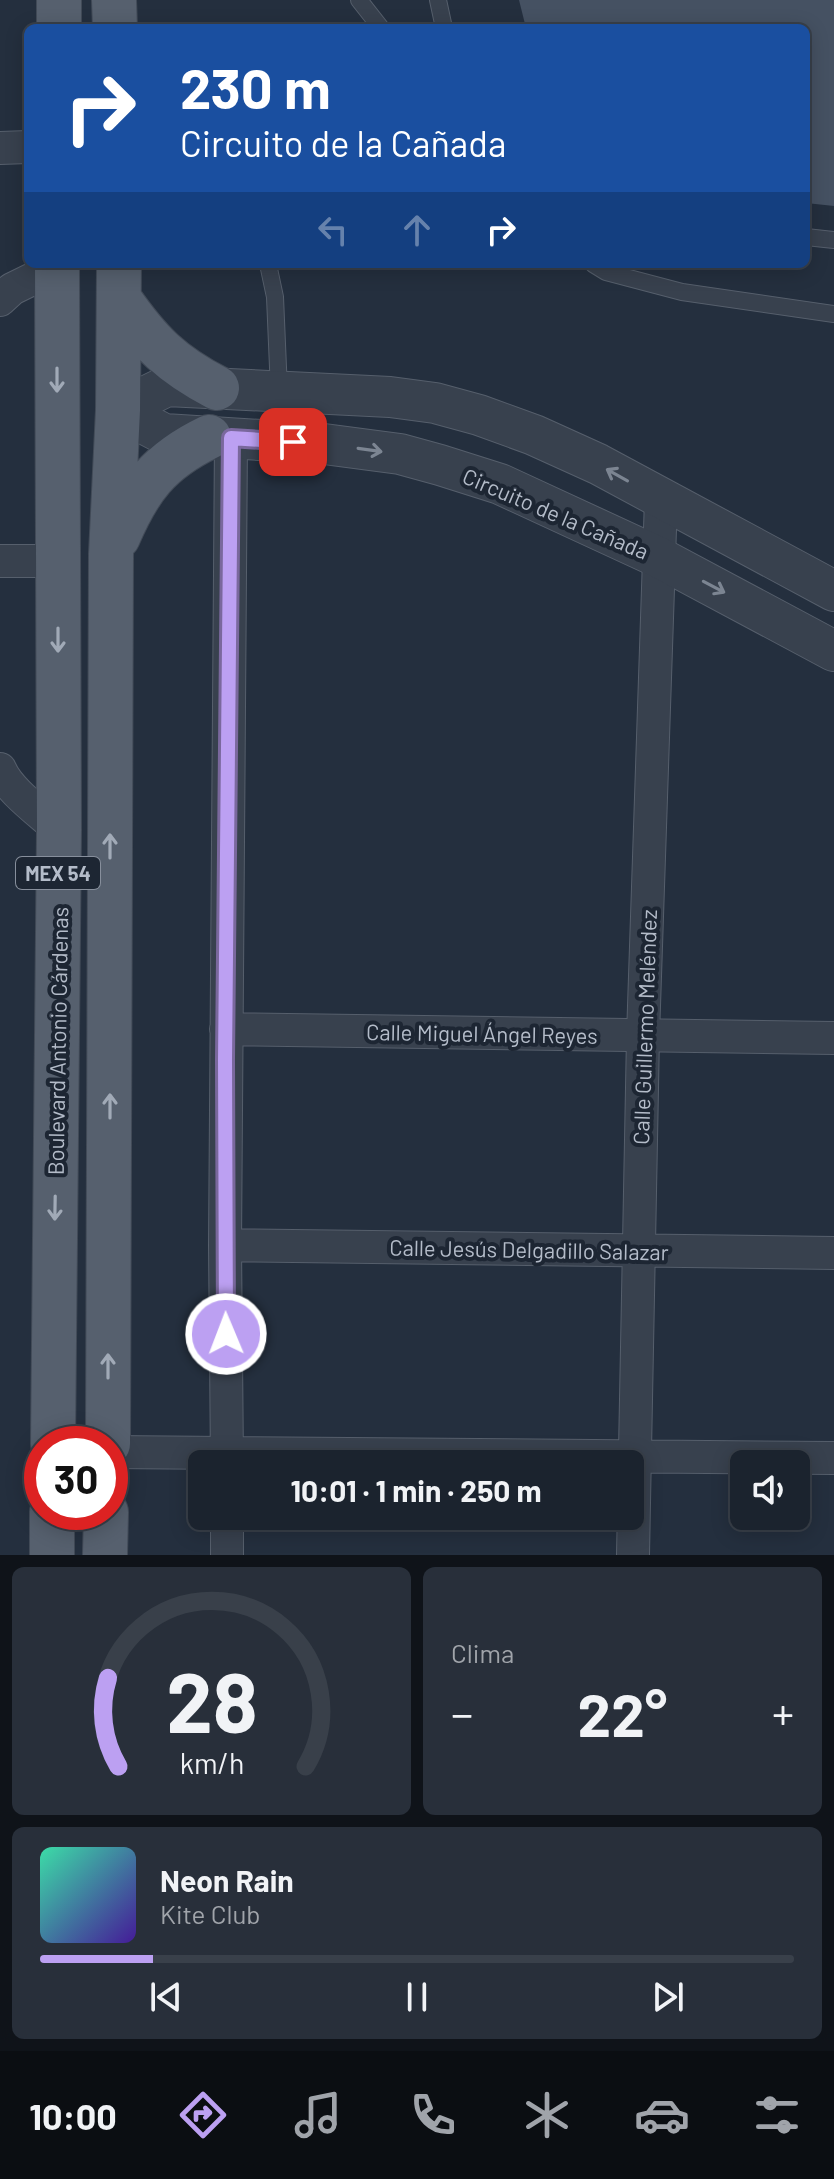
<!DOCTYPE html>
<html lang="es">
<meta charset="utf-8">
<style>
:root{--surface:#1b232e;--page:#282f3a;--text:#f1f3f6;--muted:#a0a4aa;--line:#39404a;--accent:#bca0f2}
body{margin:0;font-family:Barlow,sans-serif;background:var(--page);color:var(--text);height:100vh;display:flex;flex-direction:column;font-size:30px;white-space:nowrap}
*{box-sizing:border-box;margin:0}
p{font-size:26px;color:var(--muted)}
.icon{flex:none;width:44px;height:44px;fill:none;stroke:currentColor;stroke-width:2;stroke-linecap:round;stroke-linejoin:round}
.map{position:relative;height:1555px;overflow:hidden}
.drawer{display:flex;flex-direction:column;gap:12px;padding:12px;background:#0f1319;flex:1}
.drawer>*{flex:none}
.banner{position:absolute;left:24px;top:24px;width:786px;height:244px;border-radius:12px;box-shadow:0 4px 20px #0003,0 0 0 2px var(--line);background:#1a4fa0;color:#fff;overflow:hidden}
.controls{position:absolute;left:730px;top:1450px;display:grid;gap:16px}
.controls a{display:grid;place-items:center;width:80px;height:80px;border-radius:12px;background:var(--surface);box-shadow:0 4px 20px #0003,0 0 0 2px var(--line);font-size:40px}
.speed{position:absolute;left:24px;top:1426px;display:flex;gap:16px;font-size:40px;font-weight:700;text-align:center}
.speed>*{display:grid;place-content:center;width:104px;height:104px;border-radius:50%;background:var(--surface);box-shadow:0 4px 20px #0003,0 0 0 2px var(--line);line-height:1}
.speed .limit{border:12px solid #d22;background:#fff;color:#111}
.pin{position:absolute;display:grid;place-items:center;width:68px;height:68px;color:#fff;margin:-34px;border-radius:16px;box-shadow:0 4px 12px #0006}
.me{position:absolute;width:88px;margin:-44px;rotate:359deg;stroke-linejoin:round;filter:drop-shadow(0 0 6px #0008)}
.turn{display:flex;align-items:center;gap:28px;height:168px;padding:0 24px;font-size:36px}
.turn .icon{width:104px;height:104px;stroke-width:2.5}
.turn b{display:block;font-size:56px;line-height:68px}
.lanes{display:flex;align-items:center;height:76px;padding:0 24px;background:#0003;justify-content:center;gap:40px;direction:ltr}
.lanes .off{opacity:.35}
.big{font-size:60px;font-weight:700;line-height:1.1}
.drawer .widget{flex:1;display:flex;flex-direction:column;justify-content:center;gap:12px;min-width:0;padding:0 28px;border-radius:12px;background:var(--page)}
.drawer .dial{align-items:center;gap:0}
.dial svg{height:208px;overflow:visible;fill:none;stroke:var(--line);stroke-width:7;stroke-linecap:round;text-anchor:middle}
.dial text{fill:var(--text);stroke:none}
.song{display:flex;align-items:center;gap:24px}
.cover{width:96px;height:96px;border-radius:12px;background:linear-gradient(135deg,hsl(160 70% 55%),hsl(260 70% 35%))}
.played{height:8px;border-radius:4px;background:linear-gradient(90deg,var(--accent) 15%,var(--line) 15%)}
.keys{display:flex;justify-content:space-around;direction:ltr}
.heat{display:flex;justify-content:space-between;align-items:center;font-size:44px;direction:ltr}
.drawer .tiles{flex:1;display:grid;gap:12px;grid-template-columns:1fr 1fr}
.widget:last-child{grid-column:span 2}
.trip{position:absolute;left:188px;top:1450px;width:456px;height:80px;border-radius:12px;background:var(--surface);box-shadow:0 4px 20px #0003,0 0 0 2px var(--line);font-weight:700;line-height:80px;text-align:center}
.menu{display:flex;height:128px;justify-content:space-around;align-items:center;background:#0b0e12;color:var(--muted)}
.menu .icon{width:56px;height:56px}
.menu .on{color:var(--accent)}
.menu b{font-size:36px;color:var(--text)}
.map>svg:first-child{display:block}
.building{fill:#455162}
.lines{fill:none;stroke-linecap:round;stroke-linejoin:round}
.service-casing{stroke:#565f6c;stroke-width:18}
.minor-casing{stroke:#565f6c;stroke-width:34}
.tertiary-casing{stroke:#565f6c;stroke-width:42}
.primary-casing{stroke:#414a57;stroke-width:46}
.service{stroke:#38414e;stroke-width:16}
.minor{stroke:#38414e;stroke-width:32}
.tertiary{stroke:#38414e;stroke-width:40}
.primary{stroke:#56606e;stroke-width:44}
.oneway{stroke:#a1aab7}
.oneway2{stroke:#7c8592}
.route-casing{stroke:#7a689d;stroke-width:20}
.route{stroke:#bca0f2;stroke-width:14}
.labels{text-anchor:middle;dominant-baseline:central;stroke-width:8;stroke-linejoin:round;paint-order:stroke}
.shield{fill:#1d2633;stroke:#878f9c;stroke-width:2}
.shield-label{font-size:20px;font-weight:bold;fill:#b4bcc9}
.street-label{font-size:22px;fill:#b4bcc9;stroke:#1d2633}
</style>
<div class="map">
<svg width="834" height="1555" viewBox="0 0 834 1555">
<rect width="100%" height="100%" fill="#242f3e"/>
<path class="building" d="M519,0h315v206l-28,-3v-175h-280z"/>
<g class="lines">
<g class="service-casing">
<path id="service" d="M359,0l22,28
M438,0l6,28
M806,237l28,3
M268,264l7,33 4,94
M593,264l13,8 76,20 152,22"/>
</g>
<g class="minor-casing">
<path id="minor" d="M0,148l28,-1
M0,300l12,-11 45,-22
M0,561h57
M0,769c9,22 41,44 59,61
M226,1029l608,9
M225,1245l609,8
M110,1452l724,6
M227,1464l-2,-219 6,-807
M227,1516v39
M633,1555l10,-519 18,-537"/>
</g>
<g class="tertiary-casing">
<path id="tertiary" d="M118,410l46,24 160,10 76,10 40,11 60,19 158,73 176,94
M118,410l49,-24 223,11 45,6 44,12 55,20 64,29 236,127"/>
</g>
<g class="primary-casing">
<path id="primary" d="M114,0l1,28
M59,28v-28
M120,300c30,43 51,64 97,88
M118,537c21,-49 41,-76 91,-100
M53,1444l6,-614 -2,-566
M108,1444l3,-890 7,-144 1,-146
M52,1555v-43
M105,1555l1,-43"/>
</g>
<use href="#service" class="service"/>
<use href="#minor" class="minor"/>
<use href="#tertiary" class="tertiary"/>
<use href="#primary" class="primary"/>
</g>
<defs><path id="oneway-shaft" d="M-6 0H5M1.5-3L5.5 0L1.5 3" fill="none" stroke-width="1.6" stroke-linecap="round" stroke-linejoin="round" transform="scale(2)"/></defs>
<g class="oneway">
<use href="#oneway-shaft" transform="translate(57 380) rotate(90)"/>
<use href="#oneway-shaft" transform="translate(58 640) rotate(90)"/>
<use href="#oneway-shaft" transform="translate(110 846) rotate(-90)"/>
<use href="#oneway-shaft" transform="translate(110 1106) rotate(-90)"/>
<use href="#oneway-shaft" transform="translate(55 1208) rotate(91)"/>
<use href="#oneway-shaft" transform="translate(108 1366) rotate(-90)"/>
</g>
<g class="oneway2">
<use href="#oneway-shaft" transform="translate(370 450) rotate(8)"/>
<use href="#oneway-shaft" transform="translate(617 475) rotate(-151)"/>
<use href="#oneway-shaft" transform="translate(714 587) rotate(28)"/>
</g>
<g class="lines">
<g class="route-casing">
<path id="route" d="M226,1334l-1,-274 6,-622 62,4"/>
</g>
<use href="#route" class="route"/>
</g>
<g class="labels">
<rect class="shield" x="16" y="857" width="84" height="32" rx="6"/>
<g class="shield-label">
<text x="58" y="873">MEX 54</text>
</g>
<g class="street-label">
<text transform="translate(556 513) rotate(23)">Circuito de la Cañada</text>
<text transform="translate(644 1027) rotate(-88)">Calle Guillermo Meléndez</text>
<text transform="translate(482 1033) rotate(1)">Calle Miguel Ángel Reyes</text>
<text transform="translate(57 1041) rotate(-89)">Boulevard Antonio Cárdenas</text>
<text transform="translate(529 1249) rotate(1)">Calle Jesús Delgadillo Salazar</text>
</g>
</g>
</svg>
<div class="controls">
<a><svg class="icon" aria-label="sound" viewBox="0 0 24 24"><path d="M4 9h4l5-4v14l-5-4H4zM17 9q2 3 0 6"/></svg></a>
</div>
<div class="speed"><div class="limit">30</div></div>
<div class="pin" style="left:293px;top:442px;background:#d93025"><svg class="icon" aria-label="arrive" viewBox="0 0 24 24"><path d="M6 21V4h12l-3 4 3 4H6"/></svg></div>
<svg class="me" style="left:226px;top:1334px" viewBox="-20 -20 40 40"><circle r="17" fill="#bca0f2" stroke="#fff" stroke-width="3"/><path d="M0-11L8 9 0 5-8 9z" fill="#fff"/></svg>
<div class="trip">10:01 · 1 min · 250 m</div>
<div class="banner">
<div class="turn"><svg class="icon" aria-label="right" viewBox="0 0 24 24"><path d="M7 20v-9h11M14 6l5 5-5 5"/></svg><div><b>230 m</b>Circuito de la Cañada</div></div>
<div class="lanes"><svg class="icon off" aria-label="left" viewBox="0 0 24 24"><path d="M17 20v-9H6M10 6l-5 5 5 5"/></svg><svg class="icon off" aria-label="ahead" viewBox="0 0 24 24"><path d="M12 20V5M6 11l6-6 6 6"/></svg><svg class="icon" aria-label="right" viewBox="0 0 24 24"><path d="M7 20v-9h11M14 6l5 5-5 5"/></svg></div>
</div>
</div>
<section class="drawer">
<div class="tiles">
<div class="widget dial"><svg viewBox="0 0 100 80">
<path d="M14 69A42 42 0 1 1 86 69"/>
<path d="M14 69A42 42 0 0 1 10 35" stroke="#bca0f2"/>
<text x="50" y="56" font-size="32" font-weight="700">28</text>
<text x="50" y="72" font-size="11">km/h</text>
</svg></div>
<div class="widget"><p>Clima</p>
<div class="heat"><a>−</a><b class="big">22°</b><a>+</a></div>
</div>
<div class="widget">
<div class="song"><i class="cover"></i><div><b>Neon Rain</b><p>Kite Club</p></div></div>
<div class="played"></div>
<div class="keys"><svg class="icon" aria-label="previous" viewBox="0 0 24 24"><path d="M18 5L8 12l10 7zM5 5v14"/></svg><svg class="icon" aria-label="pause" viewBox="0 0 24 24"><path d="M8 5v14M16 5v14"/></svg><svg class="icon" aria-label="next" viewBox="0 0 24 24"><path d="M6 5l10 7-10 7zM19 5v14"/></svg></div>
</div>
</div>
</section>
<nav class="menu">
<b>10:00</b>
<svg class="icon on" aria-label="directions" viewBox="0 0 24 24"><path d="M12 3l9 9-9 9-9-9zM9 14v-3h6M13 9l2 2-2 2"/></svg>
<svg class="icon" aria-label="music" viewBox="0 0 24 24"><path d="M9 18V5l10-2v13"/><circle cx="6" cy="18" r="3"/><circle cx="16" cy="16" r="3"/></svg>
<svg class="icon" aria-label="phone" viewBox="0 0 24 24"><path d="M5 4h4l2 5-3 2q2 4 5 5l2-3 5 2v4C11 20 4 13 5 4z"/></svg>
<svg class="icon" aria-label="climate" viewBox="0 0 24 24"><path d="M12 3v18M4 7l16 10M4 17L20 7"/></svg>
<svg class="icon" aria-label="car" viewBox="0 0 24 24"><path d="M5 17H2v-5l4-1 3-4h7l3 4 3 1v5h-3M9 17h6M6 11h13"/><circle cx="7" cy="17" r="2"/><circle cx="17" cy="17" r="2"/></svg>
<svg class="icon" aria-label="filters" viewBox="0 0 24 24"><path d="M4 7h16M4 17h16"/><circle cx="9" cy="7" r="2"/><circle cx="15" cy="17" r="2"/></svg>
</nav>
